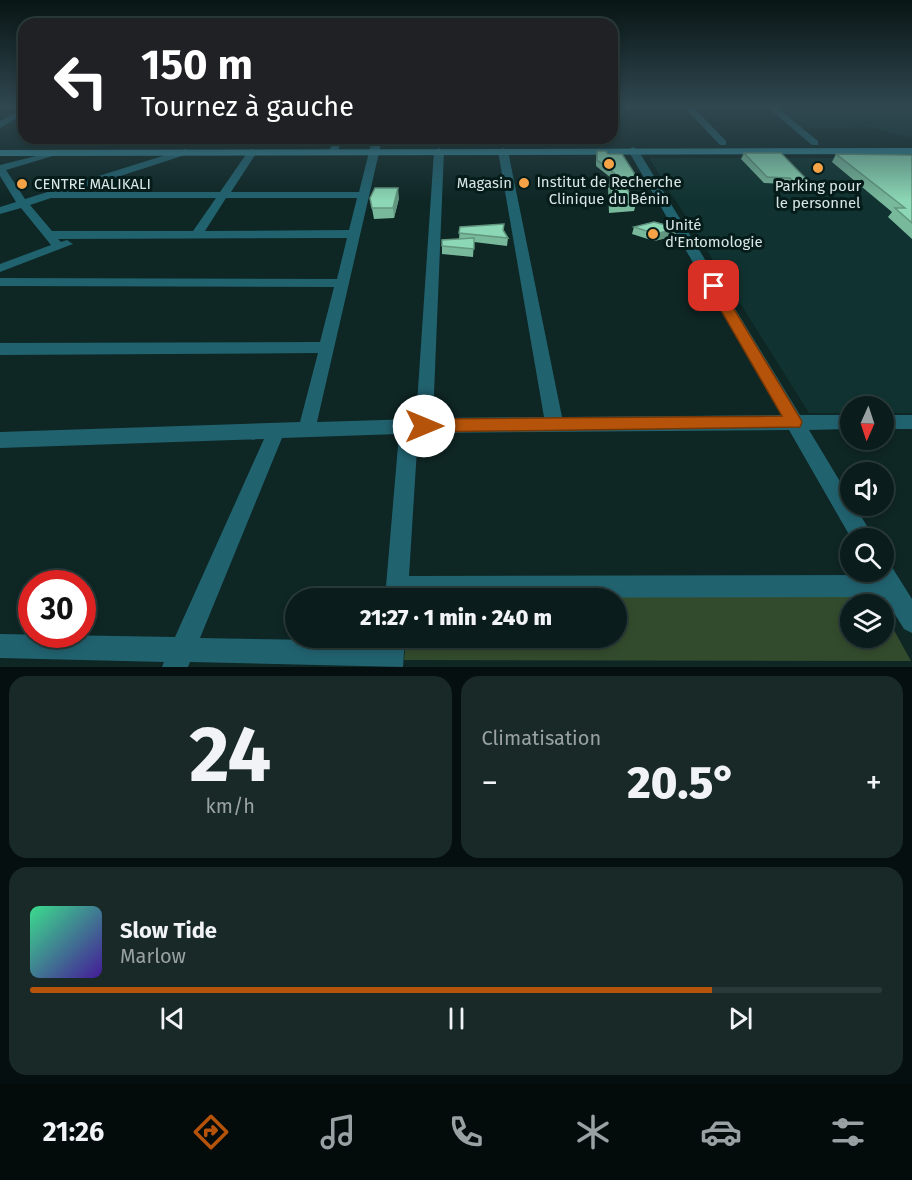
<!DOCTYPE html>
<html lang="fr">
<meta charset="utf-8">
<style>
:root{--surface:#0a1c1b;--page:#182928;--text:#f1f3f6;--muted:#99a1a3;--line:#2a3a3a;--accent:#b45309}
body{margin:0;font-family:"Fira Sans",sans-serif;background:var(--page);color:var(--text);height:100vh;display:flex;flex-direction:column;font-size:22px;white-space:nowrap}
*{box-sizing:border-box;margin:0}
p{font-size:20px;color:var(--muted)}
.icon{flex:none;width:33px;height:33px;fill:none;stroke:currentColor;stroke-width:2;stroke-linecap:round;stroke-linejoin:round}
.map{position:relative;height:667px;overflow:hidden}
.sheet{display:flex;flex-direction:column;gap:9px;padding:9px;background:#060f0f;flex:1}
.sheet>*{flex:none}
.banner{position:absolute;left:18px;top:18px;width:600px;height:126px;border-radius:18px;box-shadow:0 3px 9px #0003,0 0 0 2px var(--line);background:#202124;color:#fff;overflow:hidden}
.needle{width:39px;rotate:183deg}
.controls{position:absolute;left:840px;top:396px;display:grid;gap:12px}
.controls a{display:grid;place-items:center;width:54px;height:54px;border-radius:50%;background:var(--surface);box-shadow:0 3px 9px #0003,0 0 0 2px var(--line);font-size:30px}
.speed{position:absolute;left:18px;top:570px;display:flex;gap:12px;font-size:30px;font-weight:700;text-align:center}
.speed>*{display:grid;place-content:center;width:78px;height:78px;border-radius:50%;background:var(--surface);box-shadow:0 3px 9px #0003,0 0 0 2px var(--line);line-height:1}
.speed .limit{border:9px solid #d22;background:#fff;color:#111}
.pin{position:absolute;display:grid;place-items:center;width:51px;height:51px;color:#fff;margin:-26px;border-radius:12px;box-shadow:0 3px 9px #0006}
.me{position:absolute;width:66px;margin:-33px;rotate:90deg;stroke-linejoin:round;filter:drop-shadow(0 0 4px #0008)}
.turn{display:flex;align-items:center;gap:21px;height:126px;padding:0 24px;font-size:27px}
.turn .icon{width:78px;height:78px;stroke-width:2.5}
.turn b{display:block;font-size:42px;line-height:51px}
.big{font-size:45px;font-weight:800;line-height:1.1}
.sheet .card{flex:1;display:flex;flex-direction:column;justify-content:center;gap:9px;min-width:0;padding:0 21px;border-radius:18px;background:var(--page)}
.sheet .dial{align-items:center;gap:0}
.dial b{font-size:78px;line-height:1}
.song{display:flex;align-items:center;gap:18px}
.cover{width:72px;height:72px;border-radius:9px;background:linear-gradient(135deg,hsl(150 70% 55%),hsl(260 70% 35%))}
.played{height:6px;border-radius:3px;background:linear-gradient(90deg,var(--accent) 80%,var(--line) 80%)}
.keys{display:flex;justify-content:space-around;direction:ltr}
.heat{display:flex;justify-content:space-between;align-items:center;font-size:33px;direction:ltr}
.sheet .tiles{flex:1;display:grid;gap:9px;grid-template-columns:1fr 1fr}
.card:last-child{grid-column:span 2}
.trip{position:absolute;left:285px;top:588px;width:342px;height:60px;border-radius:30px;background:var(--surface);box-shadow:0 3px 9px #0003,0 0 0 2px var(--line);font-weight:800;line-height:60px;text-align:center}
.tab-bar{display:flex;height:96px;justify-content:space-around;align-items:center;background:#040b0b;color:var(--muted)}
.tab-bar .icon{width:42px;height:42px}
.tab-bar .selected{color:var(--accent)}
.tab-bar b{font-size:27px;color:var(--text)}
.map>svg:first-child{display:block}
.built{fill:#103331}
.green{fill:#334b2d}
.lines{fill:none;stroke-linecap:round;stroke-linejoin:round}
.street{fill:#21626f;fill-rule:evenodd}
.secondary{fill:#328394;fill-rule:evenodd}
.wall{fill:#78b99c}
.shaded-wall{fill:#62967f}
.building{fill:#8cd7b5;stroke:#62967f;stroke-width:1.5}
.route{fill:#b45309;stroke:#753606;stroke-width:1.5}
.poi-dot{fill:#f6a246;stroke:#051c1a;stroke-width:2}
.labels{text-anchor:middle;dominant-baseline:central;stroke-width:6;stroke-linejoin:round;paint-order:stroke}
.far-poi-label{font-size:15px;fill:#d9e6e5;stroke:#051c1a}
</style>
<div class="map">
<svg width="912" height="667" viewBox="0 0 912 667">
<rect width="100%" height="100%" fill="#0e2624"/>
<path class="built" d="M773,107h139v31l-55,-14 -6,4h-52z
M649,158h263v255h-28v-7h-34v7h-41z"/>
<path class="green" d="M409,594l465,1 5,9h-29v34h34v-26l27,49 -507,-1 2,-22h210v-40h-208z"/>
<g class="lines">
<path class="street" d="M612,107h5l1,7h-6z
M684,107h9l33,34v4h-6z
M767,107h9l42,34v4h-6z
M24,108v6l-24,14v-7z
M336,138h8l-8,16h-6l-2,-2z
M376,141l5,3 -64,278 99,-3 18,-268 5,-3 5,3 -11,267 111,-1 -46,-266 5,-3 5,3 54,266 219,-2 -153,-265 5,-3 5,3 162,265h50v14l-41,1 41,68v8h5l19,32h-23l-62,-108 -371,3 -9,143 463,-1 -1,-3h13v-11l6,3 22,35v34l-8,-4 -20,-32 -499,1 14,-164 -117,4 -82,200 180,3 1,-3h24l-2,29 -213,-5 -2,5h-26l2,-5 -164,-4v-24l175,3 89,-198 -264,9v-16l300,-10 18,-69 -318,2v-12l320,-1 14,-55 -334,-1v-8l337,1 10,-41 -289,1 3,3 6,-2 6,4 -73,28v-8l51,-19 -30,-37 -21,6v-7l16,-5 -16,-26v-11l56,-14v4l-50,15 19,29 160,-50 5,3 -2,2 -117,38h149l29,-42 3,-1 5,3 -26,40h128l12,-48zM51,198h165l-23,33h-141l-22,-26zM226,198h131l-8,32 -144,1z
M884,415h28v14h-28z"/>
<path class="secondary" d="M912,148v6l-912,2v-6z"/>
</g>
<path class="wall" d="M597,151l11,3 30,25 -2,7 -11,-1 11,19 -2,7 -25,2 -1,-28 2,-6 1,-1 -15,-12v-9z
M744,153l67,31 -3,7 -16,-1 -5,-6 -23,-1 -23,-24z
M836,154l76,1v84l-24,-22 4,-5 -60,-50z
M370,198h29l-5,20 -20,1z
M460,227l44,4 4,7 -1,8 -33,-4 -1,15 -31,-3v-14l17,-1z
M634,227l43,1 -2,8 -21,5 -22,-7z"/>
<path class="shaded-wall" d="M398,188l1,10 -5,20 -1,-10z
M677,228l-2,8 -21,5 2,-7z"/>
<path class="building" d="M597,151h9l2,3h14l16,25h-16l-25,-19z
M744,153h37l30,31h-15l-6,-6 -23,-1z
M836,154l76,1v68l-17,-15h10z
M620,177l16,27 -25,1 -1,-26z
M375,188h23l-5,20h-21l-2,-10z
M654,222l23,6 -21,6 -22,-7z
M504,224l-1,6 5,8 -49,-5 1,-6z
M474,238v11l-32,-3v-6z"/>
<linearGradient id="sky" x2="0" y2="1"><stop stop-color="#081514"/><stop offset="0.53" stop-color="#304750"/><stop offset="1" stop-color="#304750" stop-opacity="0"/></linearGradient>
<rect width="912" height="201" fill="url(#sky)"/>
<path class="route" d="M714,282l6,4 80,132 2,4 -2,5 -376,5 -5,-2 -3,-4 3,-5 5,-2 358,-3 -75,-130z"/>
<g class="poi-dot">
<circle cx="609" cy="164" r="6"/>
<circle cx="818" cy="168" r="6"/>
<circle cx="524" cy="183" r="6"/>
<circle cx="22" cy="184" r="6"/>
<circle cx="653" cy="234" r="6"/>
</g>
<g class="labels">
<g class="far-poi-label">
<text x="609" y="182">Institut de Recherche<tspan x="609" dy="17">Clinique du Bénin</tspan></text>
<text x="512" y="183" text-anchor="end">Magasin</text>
<text x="34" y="184" text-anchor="start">CENTRE MALIKALI</text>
<text x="818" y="186">Parking pour<tspan x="818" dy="17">le personnel</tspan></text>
<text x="665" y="225" text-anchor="start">Unité<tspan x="665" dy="17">d'Entomologie</tspan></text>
</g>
</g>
</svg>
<div class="controls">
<a><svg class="needle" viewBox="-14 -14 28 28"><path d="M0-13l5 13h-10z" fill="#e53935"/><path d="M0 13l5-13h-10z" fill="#99a1a3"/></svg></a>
<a><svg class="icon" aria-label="sound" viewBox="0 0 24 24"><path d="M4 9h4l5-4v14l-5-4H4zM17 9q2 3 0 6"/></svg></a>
<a><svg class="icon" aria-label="search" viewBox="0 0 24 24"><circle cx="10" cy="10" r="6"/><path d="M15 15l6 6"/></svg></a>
<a><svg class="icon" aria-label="layers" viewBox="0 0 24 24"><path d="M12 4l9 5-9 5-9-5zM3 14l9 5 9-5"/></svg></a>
</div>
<div class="speed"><div class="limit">30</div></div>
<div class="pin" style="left:714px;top:286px;background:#d93025"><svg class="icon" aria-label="arrive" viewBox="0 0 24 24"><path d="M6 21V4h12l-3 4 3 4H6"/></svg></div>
<svg class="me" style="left:424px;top:426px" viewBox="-20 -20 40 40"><circle r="19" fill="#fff"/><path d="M0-13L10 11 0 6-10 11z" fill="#b45309"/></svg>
<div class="trip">21:27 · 1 min · 240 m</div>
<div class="banner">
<div class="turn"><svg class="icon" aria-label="left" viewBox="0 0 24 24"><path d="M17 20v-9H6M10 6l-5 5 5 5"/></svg><div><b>150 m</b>Tournez à gauche</div></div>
</div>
</div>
<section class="sheet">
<div class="tiles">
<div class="card dial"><b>24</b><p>km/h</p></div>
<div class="card"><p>Climatisation</p>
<div class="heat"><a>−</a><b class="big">20.5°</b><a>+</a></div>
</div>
<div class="card">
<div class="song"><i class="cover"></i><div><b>Slow Tide</b><p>Marlow</p></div></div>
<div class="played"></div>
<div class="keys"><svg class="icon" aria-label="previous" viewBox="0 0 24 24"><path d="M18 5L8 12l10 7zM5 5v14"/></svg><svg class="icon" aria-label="pause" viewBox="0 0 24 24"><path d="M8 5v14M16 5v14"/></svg><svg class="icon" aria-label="next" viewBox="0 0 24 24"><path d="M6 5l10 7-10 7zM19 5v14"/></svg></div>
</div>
</div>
</section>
<nav class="tab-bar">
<b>21:26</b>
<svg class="icon selected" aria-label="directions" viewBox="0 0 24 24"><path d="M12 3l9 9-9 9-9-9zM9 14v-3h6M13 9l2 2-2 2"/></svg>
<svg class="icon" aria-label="music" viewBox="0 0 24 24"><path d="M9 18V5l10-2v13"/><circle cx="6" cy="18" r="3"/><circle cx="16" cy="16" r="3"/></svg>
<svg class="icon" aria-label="phone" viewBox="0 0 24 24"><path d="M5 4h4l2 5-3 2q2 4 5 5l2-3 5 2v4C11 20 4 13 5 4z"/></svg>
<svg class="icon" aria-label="climate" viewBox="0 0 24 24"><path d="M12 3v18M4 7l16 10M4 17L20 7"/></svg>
<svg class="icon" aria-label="car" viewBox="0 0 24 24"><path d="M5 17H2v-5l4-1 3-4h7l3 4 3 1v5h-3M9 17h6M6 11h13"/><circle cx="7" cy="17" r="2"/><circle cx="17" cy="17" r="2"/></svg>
<svg class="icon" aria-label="filters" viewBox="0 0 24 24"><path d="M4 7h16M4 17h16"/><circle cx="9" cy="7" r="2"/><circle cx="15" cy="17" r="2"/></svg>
</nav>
